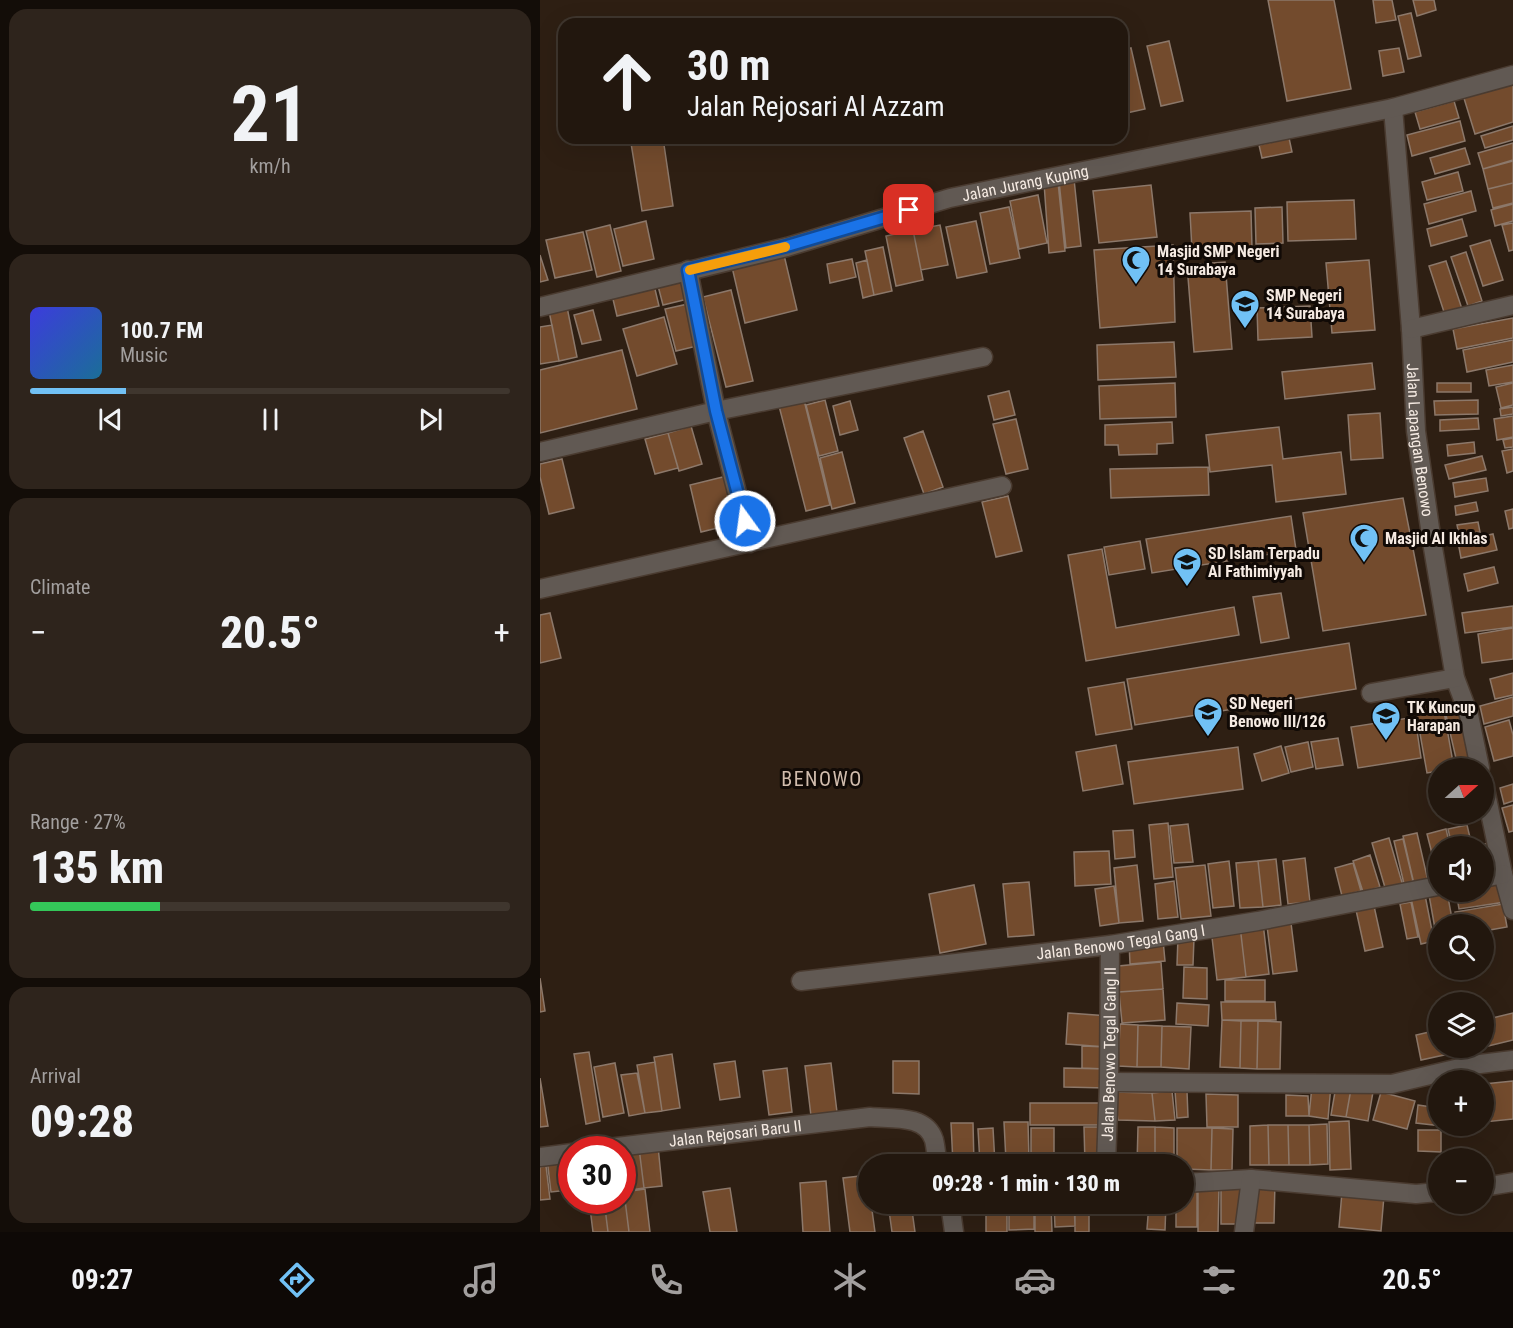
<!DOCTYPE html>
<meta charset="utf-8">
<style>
:root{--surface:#22170e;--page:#2e241c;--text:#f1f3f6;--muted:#a29f9e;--line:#3f362e;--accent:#71c1f5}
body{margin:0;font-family:"Roboto Condensed",sans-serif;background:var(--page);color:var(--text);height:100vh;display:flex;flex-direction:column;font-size:22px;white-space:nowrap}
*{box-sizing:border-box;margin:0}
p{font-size:20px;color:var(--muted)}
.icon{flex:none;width:33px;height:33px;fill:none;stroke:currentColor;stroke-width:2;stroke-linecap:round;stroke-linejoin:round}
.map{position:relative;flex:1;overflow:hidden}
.sheet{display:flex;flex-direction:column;gap:9px;padding:9px;background:#130d08;width:540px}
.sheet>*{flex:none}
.hud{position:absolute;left:18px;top:18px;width:570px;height:126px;border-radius:18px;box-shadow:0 6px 24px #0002,0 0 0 2px var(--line);background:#22170e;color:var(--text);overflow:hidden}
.needle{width:39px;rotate:69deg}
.buttons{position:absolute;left:888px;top:758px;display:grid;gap:12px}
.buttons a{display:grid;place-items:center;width:66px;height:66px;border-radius:50%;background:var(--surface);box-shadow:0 6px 24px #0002,0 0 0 2px var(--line);font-size:30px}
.speed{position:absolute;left:18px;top:1136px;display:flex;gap:12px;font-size:30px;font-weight:700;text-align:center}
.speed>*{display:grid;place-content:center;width:78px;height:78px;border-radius:50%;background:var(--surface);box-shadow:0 6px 24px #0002,0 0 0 2px var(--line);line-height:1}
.speed .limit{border:9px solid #d22;background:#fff;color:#111}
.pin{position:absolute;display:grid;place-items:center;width:51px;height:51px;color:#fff;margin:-26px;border-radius:12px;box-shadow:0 3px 9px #0006}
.me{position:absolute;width:66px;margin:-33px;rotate:346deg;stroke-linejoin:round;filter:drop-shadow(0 0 4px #0008)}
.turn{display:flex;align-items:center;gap:21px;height:126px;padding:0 30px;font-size:27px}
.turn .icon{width:78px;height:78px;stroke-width:2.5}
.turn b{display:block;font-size:42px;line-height:51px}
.big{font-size:45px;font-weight:800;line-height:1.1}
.sheet .tile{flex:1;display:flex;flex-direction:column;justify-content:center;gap:9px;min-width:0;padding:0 21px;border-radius:18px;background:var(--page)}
.sheet .dial{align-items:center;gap:0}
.dial b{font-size:78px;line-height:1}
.song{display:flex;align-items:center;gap:18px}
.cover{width:72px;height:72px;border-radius:9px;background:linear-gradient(135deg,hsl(240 70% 55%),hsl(200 70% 35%))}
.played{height:6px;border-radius:3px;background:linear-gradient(90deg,var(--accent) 20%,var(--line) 20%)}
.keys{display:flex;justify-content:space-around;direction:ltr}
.heat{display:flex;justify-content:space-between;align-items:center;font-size:33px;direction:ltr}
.charge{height:9px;border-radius:4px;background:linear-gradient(90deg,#34c759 27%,var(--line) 0)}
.trip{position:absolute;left:318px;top:1154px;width:336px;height:60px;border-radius:30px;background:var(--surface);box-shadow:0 6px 24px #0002,0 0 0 2px var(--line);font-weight:800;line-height:60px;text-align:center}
.tab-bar{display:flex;height:96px;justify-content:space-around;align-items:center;background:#0e0906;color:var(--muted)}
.tab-bar .icon{width:42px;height:42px}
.tab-bar .on{color:var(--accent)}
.tab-bar b{font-size:27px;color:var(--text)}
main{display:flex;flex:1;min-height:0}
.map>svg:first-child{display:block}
.building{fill:#734b2d;stroke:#8c786a;stroke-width:1.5}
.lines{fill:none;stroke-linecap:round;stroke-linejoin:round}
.minor-casing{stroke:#4a3b30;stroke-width:21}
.minor{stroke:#615953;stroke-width:18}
.route-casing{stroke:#114b97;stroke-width:15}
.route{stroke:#1a73e8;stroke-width:10}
.slow{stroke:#f59e0b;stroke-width:10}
.labels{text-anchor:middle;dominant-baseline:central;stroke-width:6;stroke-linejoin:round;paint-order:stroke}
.street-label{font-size:16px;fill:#f5eae2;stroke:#110a06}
.poi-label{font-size:16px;font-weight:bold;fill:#f5eae2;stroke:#110a06;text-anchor:start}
.quarter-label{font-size:20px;letter-spacing:1.5px;fill:#d1bcad;stroke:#110a06}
</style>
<main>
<section class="sheet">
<div class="tile dial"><b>21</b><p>km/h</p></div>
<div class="tile">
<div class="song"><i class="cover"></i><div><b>100.7 FM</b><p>Music</p></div></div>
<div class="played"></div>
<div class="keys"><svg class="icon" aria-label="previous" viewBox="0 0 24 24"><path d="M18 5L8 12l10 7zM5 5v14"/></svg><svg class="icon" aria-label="pause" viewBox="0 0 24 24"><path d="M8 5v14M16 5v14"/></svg><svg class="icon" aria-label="next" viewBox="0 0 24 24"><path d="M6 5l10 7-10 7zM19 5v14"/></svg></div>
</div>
<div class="tile"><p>Climate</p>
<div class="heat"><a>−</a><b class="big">20.5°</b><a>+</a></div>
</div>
<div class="tile"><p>Range · 27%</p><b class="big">135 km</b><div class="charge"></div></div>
<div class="tile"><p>Arrival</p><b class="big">09:28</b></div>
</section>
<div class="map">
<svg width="973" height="1232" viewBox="0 0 973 1232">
<rect width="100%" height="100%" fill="#2e1f13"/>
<path class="building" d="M728,0h66l17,89 -64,12z
M833,0h19l4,20 -20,3z
M873,0h21l2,10 -19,6z
M871,13l10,43 -13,3 -10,-43z
M629,41l14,60 -22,5 -14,-60z
M591,48l14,61 -23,5v-64z
M859,48l5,24 -21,4 -4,-25z
M973,81v41l-38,12 -12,-39z
M914,101l5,17 -39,11 -5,-17z
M920,121l5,20 -53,15 -5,-21z
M973,126v14l-28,8 -4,-12z
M123,138l10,68 -31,5 -11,-68z
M749,138l3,14 -30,6 -3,-13z
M973,143v17l-30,9 -5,-16z
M925,148l5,16 -35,10 -5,-16z
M973,161v22l-25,6 -5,-20z
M918,172l5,19 -36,9 -5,-18z
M534,179l7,67 -15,2 -7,-67z
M518,182l7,69 -16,2 -5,-70z
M973,183v20l-20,5 -5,-19z
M611,185l6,52 -58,6 -6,-52z
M931,191l5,20 -47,13 -5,-20z
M498,195l9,48 -28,6 -9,-48z
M814,200l2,39 -68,2 -1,-39z
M973,204v17l-18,5 -4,-16z
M469,207l11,51 -30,6 -10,-51z
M742,207l1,36 -27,1 -1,-36z
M711,211l1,37 -60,2 -2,-37z
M922,219l5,17 -36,10 -4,-17z
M106,221l8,38 -31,7 -9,-37z
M436,221l11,51 -30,6 -11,-51z
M973,223v27l-4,1 -7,-26z
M70,225l11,46 -24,6 -11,-46z
M400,225l8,40 -27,5 -8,-40z
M373,230l10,50 -27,6 -10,-50z
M43,232l9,38 -37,8 -9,-38z
M950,240l13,40 -20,6 -13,-40z
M633,245l2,77 -75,6 -6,-78z
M343,247l9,44 -18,4 -9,-44z
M926,252l16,49 -14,5 -17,-49z
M0,255l8,25 -8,2z
M244,255l13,55 -52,13 -13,-56z
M312,259l4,18 -26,6 -3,-19z
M327,260l7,35 -11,3 -7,-35z
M829,260l6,70 -43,3 -6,-70z
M906,261l16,48 -17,6 -16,-49z
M685,262l7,87 -38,3 -7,-87z
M142,276l6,23 -25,6 -6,-23z
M114,285l5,21 -42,10 -5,-21z
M191,290l22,91 -27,6 -23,-90z
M148,304l9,42 -21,5 -11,-42z
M770,306l2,31 -54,3 -1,-32z
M27,307l10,50 -18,4 -10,-50z
M53,310l8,30 -19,4 -8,-29z
M124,317l13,47 -40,12 -14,-47z
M973,318v20l-56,11 -4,-20z
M12,325l7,36 -19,3v-37z
M973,340v22l-46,10 -4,-22z
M634,342l2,35 -78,3 -1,-35z
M82,350l15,59 -97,24v-63z
M832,363l3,26 -90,10 -3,-27z
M973,365v17l-24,4 -3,-16z
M635,383l1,34 -76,2 -1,-33z
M897,383h34v9h-34z
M973,383v22l-12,3 -5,-21z
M469,391l6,24 -21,5 -6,-24z
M263,396l27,109 -24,6 -28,-109z
M285,400l13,51 -19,5 -13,-51z
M938,400v14l-43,1 -1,-14z
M310,401l8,29 -18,5 -7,-29z
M973,407v7l-12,2 -1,-7z
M840,413l3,45 -32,2 -3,-45z
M973,416v21l-16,3 -3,-21z
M938,418l1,11 -39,2v-11z
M476,419l12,50 -22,5 -13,-50z
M632,422l1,21 -16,1v10l-38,1 -1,-10h-13v-20z
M151,426l11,38 -23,7 -11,-38z
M739,427l4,32 58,-7 5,42 -70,8 -4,-37 -62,7 -4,-37z
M383,431l20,56 -19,7 -20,-56z
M128,433l10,35 -23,6 -10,-35z
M973,438v9l-8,1 -2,-8z
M934,442l1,11 -27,3 -1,-11z
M973,449v22l-6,2 -5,-22z
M302,452l13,51 -23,6 -12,-51z
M942,456l4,14 -37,9 -4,-14z
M22,459l12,49 -25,6 -9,-37v-13z
M668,467l1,28 -98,3 -1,-29z
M191,475l11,47 -41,10 -11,-47z
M946,478l2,13 -33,6 -2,-14z
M468,496l14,55 -26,6 -14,-55z
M863,498l23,117 -103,16 -20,-118z
M936,502l2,9 -22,4 -1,-9z
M973,509v19l-4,1 -4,-18z
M751,516l5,34 -144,23 -6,-34z
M938,522l2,10 -21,3 -2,-10z
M953,534l4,16 -36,8 -3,-16z
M600,541l5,28 -36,6 -5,-28z
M562,549l14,79 118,-21 5,28 -153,26 -18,-106z
M954,567l4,16 -30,8 -4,-17z
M741,593l8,45 -28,5 -8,-46z
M973,606v21l-48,6 -3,-20z
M10,613l11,45 -21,5v-48z
M973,628v31l-31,4 -4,-29z
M809,643l7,46 -221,36 -8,-46z
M973,673v22l-18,4 -5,-20z
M584,682l8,47 -36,6 -8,-47z
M973,697v19l-29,8 -4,-18z
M903,706l11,62h-16v3l-11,2 -11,-62z
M924,711l12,52 -18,4 -12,-52z
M875,717l6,41 -63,10 -7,-41z
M969,720l4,15v21l-19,5 -9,-34z
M798,738l5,27 -27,4 -5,-27z
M768,742l5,25 -22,5 -6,-25z
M576,745l7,39 -40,7 -7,-39z
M741,746l8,27 -27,8 -8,-27z
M698,747l5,42 -109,15 -6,-42z
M973,784v17l-9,3 -4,-16z
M973,805v26l-4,1 -7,-24z
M628,823l5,54 -19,2 -5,-54z
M648,824l5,38 -19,1 -4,-37z
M927,825l5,21h-20l-4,-17z
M906,829l4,17h-12v31l-11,-43z
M593,830l2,27 -20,2 -2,-28z
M877,833l11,48 -14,3 -11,-48z
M849,838l14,48 -17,5 -14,-48z
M863,839l10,42 -9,3 -10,-43z
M953,842l6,23 -15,4v-23h-6z
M569,851l2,33 -36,2 -1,-34z
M830,855l10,32 -17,5 -10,-31z
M765,858l5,44 -22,2 -5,-43z
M736,859l5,46 -18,2 -5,-46z
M689,861l5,45 -21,2 -5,-44z
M718,861l5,46 -23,1 -4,-45z
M813,863l8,28 -19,5 -7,-28z
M597,865l6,56 -24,2 -5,-55z
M665,865l6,51 -30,3 -6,-51z
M961,877l4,25 -46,7 -3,-18h28v-11z
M634,881l4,36 -20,2 -3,-35z
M489,882l5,53 -26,2 -5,-53z
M434,885l12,59 -46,9 -11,-59z
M574,886l5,37 -19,3 -5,-37z
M907,892l6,32h-15l-1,16 -8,-45z
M885,895l9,46 -13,3 -10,-46z
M871,902l7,35 -11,2 -7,-35z
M963,904l4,23 -23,4v-7h-27l-2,-12z
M834,906l9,41 -18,4 -9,-41z
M723,923l6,51 -23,3 -6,-51z
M751,923l6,48 -24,3 -6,-48z
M700,926l6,51 -29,3 -6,-51z
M638,937l16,1 -1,27h-16z
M623,940l2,21 -35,3 -1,-22z
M621,962l2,27 -44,3 -1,-26z
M644,967l23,1v31l-24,-1z
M0,978l5,33 -5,1z
M685,980h40v21h-40z
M623,989l2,31 -43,3 -3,-31z
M681,1002h54l1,18h-54z
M637,1003l32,2 -1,21 -32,-2z
M528,1013l41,3 -2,31 -41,-3z
M973,1013v27l-29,7v-27z
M682,1020l19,1 -1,47 -20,-1z
M701,1021h17l-1,48 -17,-1z
M718,1021l23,1 -1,47h-23z
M580,1024l18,1 -1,42 -19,-1z
M598,1025l24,1 -1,41h-24z
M622,1026l29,1 -2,42 -28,-2z
M898,1030v17h43l-60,13 -5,-25z
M542,1046l25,1 -1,22 -24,-1z
M49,1052l11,69 -14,3 -12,-70z
M132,1054l8,54 -18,3 -8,-54z
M195,1061l5,36 -20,3 -6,-36z
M353,1061h26v33l-26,-1z
M115,1062l7,49 -17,2 -8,-48z
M75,1063l9,50 -21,4 -9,-50z
M291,1063l6,49 -26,4 -6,-50z
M247,1068l5,44 -23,3 -6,-44z
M524,1068l42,1v19l-42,-1z
M97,1073l8,40 -16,3 -8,-41z
M0,1078l8,48 -8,1z
M973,1081v38l-29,3v-38z
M791,1085l-3,34 -19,-3 3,-30z
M796,1086l15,3 -5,28 -15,-2z
M811,1089l22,3 -5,29 -22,-4z
M632,1091l3,29 -20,1 -3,-28z
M635,1091h12l1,26 -11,1z
M574,1092l38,1 3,28 -37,-1z
M841,1092l34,9 -8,28 -34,-9z
M666,1094l32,1v32h-31z
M746,1095l22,1 1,20h-23z
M490,1103h77v22h-77z
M878,1105l20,3v17l4,1 -26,-3z
M809,1121l2,48 -21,1 -1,-48z
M464,1122h24l1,38 -23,1z
M411,1123h22l1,41h-21z
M787,1124l1,40 -18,1 -1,-40z
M728,1125h20l1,40h-20z
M728,1125l1,40h-19v-39z
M748,1125h21l1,40h-21z
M544,1127h20l1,37h-20z
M598,1127h17v37h-18z
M615,1127l19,1v36h-19z
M453,1128l2,36h-15l-2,-35z
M491,1128h23v36l-23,-1z
M637,1128h35l-1,42 -27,-1v-5h-7z
M672,1128l21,1 -1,41h-21z
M878,1130h23v22l-23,-1z
M118,1146l4,40 -18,2 -5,-40z
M99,1148l5,40 -14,2 -5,-40z
M82,1150h3l5,40 -8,1z
M26,1158l3,32 -18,2 -4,-33z
M6,1166l4,33 -10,1v-33z
M328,1175v28h3l4,29h-25l-7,-54z
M286,1181l4,51h-27l-3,-49z
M714,1182h21l-1,41h-20z
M644,1183l13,1v43h-21v-24h8z
M681,1184h22v40h-22z
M658,1187h21l-1,45h-20z
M190,1188l7,44h-27l-7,-40z
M105,1189l5,43h-21l-5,-40z
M82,1192h2l5,40h-21l-4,-32h18z
M802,1192l42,4 -3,35 -42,-4z
M49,1200h15l4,32h-15z
M348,1203h23l4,29h-23z
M446,1203h21v29h-21z
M469,1203h25v26l-25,1z
M495,1203h16l1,29h-17z
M514,1203h20l1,23 -20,1z
M609,1203h17l-1,27 -18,-1z
M535,1210h14v22h-14z"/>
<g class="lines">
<g class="minor-casing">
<g id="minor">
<path id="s1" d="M853,108l18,221 5,102 16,111 23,136 14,37 11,53"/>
<path id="s2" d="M0,307l247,-60 163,-49 443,-90 120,-33"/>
<path d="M871,329l102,-24"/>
<path d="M0,452l176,-41 -28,-141"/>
<path d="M210,543l-34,-132 267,-54"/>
<path d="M0,589l462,-103"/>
<path d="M831,693l84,-15"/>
<path d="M944,784l19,90 10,36"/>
<path d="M944,878l19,-4"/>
<path id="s3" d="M261,981l309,-36 148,-24 180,-35"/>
<path d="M569,1082l283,2 80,-19 41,-5"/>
<path id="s4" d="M60,1149l270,-32c21,2 56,-3 64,23 2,8 2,16 4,24"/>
<path d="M0,1157l32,-4"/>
<path id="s5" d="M566,1164l3,-82 1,-137"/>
<path d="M644,1183l67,-4 165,15 22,-2"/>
<path d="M944,1187l29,-5"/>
<path d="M410,1203l4,29"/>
<path d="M704,1232l7,-53"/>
</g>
</g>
<use href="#minor" class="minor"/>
</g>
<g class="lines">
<g class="route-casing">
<path id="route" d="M205,521l-29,-110 -28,-141 99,-24 122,-36"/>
</g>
<use href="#route" class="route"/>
<path class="slow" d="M150,270l95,-23"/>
</g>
<defs>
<g id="mosque-pin" transform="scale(1.5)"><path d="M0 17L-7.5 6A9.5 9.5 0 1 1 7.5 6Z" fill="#71c1f5" stroke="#110a06"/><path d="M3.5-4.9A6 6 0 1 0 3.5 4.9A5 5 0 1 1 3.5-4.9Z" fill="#111"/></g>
<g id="school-pin" transform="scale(1.5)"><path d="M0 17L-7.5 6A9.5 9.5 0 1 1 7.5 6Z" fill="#71c1f5" stroke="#110a06"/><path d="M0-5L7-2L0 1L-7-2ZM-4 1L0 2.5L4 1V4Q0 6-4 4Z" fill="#111"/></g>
</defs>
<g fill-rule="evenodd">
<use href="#mosque-pin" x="596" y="260"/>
<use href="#school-pin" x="705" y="304"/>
<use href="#mosque-pin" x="824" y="538"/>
<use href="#school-pin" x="647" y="562"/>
<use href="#school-pin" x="668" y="712"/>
<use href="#school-pin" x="846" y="716"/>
</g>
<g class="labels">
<g class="street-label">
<text stroke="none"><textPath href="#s2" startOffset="501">Jalan Jurang Kuping</textPath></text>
<text stroke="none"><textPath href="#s1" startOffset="333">Jalan Lapangan Benowo</textPath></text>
<text stroke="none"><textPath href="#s3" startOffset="322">Jalan Benowo Tegal Gang I</textPath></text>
<text stroke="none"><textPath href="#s5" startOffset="110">Jalan Benowo Tegal Gang II</textPath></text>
<text stroke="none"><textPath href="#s4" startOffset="136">Jalan Rejosari Baru II</textPath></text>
</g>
<g class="poi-label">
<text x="617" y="251">Masjid SMP Negeri<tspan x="617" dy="18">14 Surabaya</tspan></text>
<text x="726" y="295">SMP Negeri<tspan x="726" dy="18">14 Surabaya</tspan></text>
<text x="845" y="538">Masjid Al Ikhlas</text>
<text x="668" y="553">SD Islam Terpadu<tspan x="668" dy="18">Al Fathimiyyah</tspan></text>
<text x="689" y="703">SD Negeri<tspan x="689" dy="18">Benowo III/126</tspan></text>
<text x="867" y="707">TK Kuncup<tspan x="867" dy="18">Harapan</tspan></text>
</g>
<g class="quarter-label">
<text x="282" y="779">BENOWO</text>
</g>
</g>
</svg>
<div class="buttons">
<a><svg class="needle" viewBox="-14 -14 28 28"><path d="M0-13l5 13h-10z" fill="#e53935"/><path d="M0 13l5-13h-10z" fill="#a29f9e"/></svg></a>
<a><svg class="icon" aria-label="sound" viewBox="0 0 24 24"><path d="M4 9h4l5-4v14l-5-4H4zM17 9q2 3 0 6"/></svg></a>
<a><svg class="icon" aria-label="search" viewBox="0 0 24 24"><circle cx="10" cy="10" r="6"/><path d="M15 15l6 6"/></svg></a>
<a><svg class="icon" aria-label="layers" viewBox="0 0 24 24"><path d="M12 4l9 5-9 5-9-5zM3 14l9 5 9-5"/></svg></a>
<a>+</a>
<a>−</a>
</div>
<div class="speed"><div class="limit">30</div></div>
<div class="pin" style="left:369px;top:210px;background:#d93025"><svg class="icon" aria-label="arrive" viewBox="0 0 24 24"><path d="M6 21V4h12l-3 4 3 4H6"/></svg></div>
<svg class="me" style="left:205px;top:521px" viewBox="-20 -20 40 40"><circle r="17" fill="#1a73e8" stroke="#fff" stroke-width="3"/><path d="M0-11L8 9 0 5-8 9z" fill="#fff"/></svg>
<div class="trip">09:28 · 1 min · 130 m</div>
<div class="hud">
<div class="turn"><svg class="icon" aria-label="ahead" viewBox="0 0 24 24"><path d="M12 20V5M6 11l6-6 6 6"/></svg><div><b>30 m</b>Jalan Rejosari Al Azzam</div></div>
</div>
</div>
</main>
<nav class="tab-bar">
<b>09:27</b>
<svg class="icon on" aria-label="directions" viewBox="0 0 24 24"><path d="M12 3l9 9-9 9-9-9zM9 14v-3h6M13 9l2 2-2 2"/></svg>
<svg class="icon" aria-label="music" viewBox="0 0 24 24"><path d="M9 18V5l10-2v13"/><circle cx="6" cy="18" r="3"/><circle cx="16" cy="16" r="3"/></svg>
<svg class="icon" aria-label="phone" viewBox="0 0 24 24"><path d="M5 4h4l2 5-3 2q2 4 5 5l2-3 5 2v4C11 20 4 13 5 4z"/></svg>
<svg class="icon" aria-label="climate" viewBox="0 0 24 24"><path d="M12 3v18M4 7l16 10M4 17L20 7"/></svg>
<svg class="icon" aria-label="car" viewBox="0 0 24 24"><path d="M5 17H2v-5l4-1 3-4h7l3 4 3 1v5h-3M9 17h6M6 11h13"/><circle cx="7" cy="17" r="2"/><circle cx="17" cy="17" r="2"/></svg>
<svg class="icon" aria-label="filters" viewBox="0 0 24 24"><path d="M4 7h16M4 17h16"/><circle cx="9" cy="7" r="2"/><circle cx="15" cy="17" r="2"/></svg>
<b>20.5°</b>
</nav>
